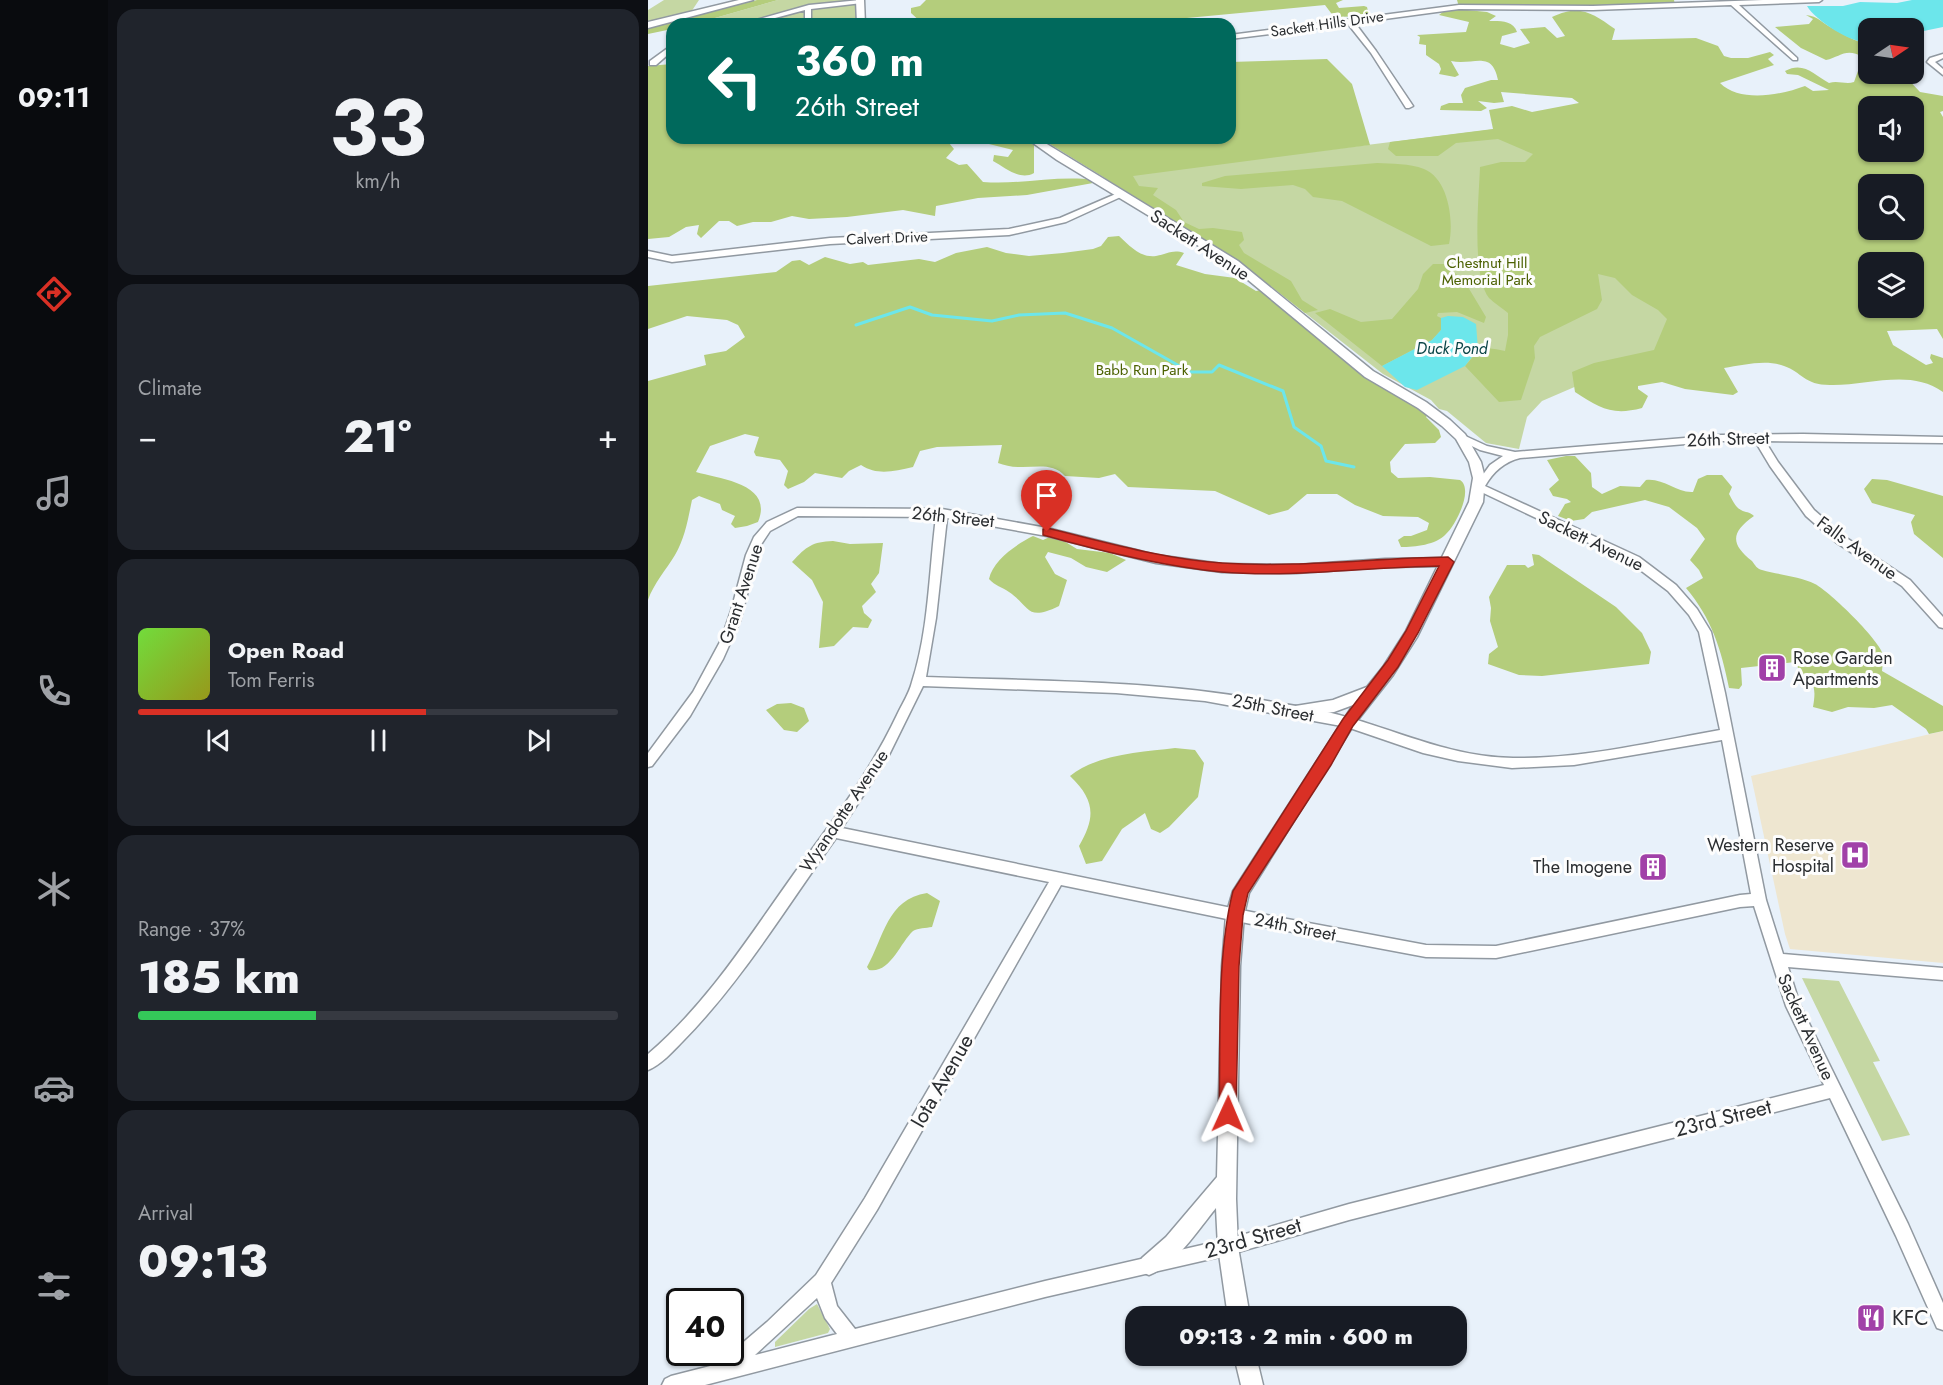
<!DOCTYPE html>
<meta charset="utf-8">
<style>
:root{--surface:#171b24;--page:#20242c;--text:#f1f3f6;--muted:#9ea1a6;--line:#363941;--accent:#d93025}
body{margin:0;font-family:Jost,sans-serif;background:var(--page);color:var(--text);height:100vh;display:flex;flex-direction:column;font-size:22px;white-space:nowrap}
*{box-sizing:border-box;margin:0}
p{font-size:20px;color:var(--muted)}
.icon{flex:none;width:33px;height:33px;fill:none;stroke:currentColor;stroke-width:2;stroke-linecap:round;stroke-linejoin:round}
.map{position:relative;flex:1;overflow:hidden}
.details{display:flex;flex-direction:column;gap:9px;padding:9px;background:#0d0f14;width:540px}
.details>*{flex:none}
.top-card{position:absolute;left:18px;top:18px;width:570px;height:126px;border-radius:18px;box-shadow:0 2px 4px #0004;background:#00695c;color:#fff;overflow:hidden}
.needle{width:39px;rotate:77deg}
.controls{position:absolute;left:1210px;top:18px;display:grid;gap:12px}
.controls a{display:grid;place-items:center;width:66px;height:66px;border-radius:12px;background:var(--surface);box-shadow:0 2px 4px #0004;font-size:30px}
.speed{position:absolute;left:18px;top:1288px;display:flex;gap:12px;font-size:30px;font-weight:700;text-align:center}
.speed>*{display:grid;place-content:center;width:78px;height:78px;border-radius:50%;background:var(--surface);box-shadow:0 2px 4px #0004;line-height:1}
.speed .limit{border:3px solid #111;border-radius:9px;background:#fff;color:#111}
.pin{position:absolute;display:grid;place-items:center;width:51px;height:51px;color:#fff;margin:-62px -26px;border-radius:50% 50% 50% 0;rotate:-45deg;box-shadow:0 0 6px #0007}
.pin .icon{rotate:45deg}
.me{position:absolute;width:66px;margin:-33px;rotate:1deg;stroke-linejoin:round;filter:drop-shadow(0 0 4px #0008)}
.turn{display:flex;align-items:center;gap:21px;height:126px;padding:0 30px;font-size:27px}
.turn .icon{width:78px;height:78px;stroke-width:2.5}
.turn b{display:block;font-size:42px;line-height:51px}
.big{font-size:45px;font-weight:800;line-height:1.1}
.details .tile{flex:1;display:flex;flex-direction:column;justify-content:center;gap:9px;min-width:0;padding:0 21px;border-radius:18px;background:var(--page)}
.details .dial{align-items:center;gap:0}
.dial b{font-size:78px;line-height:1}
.song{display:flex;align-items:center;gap:18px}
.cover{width:72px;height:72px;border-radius:9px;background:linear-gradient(135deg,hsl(100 70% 55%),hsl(60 70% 35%))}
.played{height:6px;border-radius:3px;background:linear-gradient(90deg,var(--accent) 60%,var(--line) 60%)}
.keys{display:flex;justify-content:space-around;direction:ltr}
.heat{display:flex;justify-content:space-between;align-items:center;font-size:33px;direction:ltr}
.charge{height:9px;border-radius:4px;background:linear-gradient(90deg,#34c759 37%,var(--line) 0)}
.trip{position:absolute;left:477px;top:1306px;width:342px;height:60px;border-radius:18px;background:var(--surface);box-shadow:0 2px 4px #0004;font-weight:800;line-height:60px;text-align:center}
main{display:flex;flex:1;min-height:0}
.tab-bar{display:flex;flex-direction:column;width:108px;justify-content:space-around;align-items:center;background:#090b0e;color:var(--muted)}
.tab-bar .icon{width:42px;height:42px}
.tab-bar .current{color:var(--accent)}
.tab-bar b{font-size:27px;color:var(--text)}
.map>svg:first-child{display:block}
.medical{fill:#eee6d0}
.green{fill:#c5d7a3}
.forest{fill:#b4cd7c;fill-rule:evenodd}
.water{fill:#6ce6eb}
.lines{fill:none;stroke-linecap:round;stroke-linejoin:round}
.stream{stroke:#6ce6eb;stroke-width:3}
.minor-casing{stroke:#9199a1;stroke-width:3}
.tertiary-casing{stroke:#9199a1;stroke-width:3}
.minor{fill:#fff;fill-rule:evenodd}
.tertiary{fill:#fff;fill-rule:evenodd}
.route{fill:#d93025;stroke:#8d1f18;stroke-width:1.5}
.labels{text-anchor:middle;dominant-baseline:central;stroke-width:6;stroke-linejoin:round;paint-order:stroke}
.far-street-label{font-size:15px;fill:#2b2e31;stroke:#fdfdfd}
.far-park-label{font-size:15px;fill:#4c6102;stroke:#fdfdfd}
.far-water-label{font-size:16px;font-style:italic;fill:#0b4547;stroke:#fdfdfd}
.street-label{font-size:18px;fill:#2b2e31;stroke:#fdfdfd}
.poi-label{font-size:18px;fill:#2b2e31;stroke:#fdfdfd;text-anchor:end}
.near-street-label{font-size:21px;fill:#2b2e31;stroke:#fdfdfd}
.near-poi-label{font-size:21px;fill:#2b2e31;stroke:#fdfdfd;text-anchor:start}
</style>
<main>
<nav class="tab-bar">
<b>09:11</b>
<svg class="icon current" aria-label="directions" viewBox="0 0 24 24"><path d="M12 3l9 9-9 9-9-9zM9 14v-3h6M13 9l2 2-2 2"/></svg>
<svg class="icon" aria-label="music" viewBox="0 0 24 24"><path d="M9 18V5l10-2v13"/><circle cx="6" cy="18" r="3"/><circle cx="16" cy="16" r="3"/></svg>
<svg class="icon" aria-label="phone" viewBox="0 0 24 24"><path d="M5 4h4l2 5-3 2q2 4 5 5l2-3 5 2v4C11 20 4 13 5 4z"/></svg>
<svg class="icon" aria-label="climate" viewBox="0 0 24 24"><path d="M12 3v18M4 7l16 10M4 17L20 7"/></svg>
<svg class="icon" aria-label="car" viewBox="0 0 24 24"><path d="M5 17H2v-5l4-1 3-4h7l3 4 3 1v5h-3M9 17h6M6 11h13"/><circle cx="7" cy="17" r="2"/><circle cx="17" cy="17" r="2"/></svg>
<svg class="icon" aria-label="filters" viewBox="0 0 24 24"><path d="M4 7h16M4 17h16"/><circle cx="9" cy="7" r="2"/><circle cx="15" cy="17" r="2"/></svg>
</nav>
<section class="details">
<div class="tile dial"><b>33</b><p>km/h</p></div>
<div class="tile"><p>Climate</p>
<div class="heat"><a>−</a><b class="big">21°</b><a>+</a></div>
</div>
<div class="tile">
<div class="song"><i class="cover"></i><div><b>Open Road</b><p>Tom Ferris</p></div></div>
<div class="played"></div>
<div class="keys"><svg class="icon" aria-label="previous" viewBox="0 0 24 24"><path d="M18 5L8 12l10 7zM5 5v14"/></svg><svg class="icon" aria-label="pause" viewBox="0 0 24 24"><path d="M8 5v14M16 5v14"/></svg><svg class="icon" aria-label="next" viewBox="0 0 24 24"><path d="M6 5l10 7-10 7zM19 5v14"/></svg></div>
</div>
<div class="tile"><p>Range · 37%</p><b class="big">185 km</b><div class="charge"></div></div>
<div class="tile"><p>Arrival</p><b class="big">09:13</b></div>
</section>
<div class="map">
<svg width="1295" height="1385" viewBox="0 0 1295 1385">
<rect width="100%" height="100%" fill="#e8f1fa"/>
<path class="medical" d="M1295,731v232l-153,-14 -5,-15 -34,-158z"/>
<path class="green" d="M16,0h35l-8,12 -43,13v-15z
M130,0h82l1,24h-167z
M960,115l187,234 -202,30 -51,22 -15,16 -8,32 -33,-6 -39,-32 -8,-2 -8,-9 -48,-26 -147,-115 -134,-81z
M1154,978l37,3 41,80 -7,1 37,73 -28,6z
M169,1304l13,25 -2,4 -53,14v-5l34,-33z"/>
<path class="forest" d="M109,0h21l-84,24h-22v5l-24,5v-6z
M278,0h417l-7,3 3,5 25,-2 3,1 2,9 -35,1 -9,-12 -202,19h-200l-12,-11v-5l9,-2z
M809,0h217l1,5 -82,3 -134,-1z
M809,9l30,3 9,4 -7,5c11,0 24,-1 28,11l-15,4 -2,8 14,4 16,-5 -10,-14 25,-2 12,11 8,-2 -13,-19c28,-13 40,-4 63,12l-3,11 84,-2 22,8 6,10 7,2h17l22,-6 4,3 -6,4 6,6 -54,18c20,20 61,12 85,3l8,5 16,-1 -31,-15 -11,-1 -2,-3c19,-10 29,4 44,12 9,-3 17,2 25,-1l9,-25c-17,-10 -23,0 -37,3l-25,-12 -26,-21 34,-3 4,-5 -7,-4c12,1 16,8 26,13 11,7 25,13 37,18v28h34l17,18 23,4v15l-3,1 3,5v222l-6,-10 -50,2 6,14 33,20 7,-2 -3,-5 1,-4 12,4v34c-33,-24 -76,-6 -113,-7 -26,0 -28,-13 -46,-19 -18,-7 -41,-1 -60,2l14,24 -5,3 -48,-6 -23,-7 -24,4v3l10,7 -6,12c-30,8 -42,0 -67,-16l-3,-20 22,-9 60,-13 13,-31 -9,-9 -26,-15 -17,-17 -17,-4 4,26 -5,9 -57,28 -6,9 1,12 -14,42 -22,2 -34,-36c14,-17 17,-21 40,-15l3,-16v-22c-6,-5 -14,-10 -19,-15 -18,-23 -10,-101 -9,-131l21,-5h24l8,-8 -35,-15 -42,4 -18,13h-42l-8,-7 2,-7 103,-13 -4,-19 23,-4 20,6 47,-9 -7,-5 -71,-6 3,10 -10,1 -16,-2 9,7 -6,3 -41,-1 1,-4 8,-3h14l-2,-8 4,-7 26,-8h7c-6,-31 -25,-14 -47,-19l8,14 -4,2 -16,-3 2,-5 -2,-5 -13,-9v-10l-7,-1 1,-7 -3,-2 49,-3 3,-10 -30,-7 5,-4zM1221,106h45v46h-45zM1221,184h45v46h-45zM1221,262h45v46h-45z
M679,59l25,25 18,61 -237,31 6,10 19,2 -5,7 23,15 8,12 15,7 14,-1 29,4 2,8 -5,5 5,8 47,28 11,19 16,10 -13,3 -69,-54 -196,-121h190v-76z
M24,64v74h279l-2,5 5,6 -8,9 13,7 8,-1 16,18c37,3 75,-7 111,-2l-1,3 -66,12 -49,3 -42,8 -1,10 -32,-6 -56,7 -38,2 -17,-3 -21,6h-18l-16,4 -8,-5h-10l-18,17 -4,-4 2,-9 -13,2 -17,10 -21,2v-173z
M344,138h29l13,7v28c-14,8 -28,-5 -41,-12l1,-6 14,2 5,-7 -28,-7z
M729,163c15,1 32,0 47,6 25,10 30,53 25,75l-18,2 -89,-45 -29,-4 -8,-8 -12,-4 -52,4 -39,-3v-3l23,-7z
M471,236c11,10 21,22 37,20 11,-2 17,-7 28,-3l-8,12 29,9 30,4 21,13 9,-2 72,60 94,62 -5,6 13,13 2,7 -6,6 -30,1 -15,18 1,10 7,6 32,-1 30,3c14,9 -4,45 -14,54 -10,11 -31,13 -45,13l-3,-7 6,-4h7l16,-6 2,-7 -11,-6 -35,-1 -28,-11 -18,-11h-30l-19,16 -19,5 -54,-24 -87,-4 -13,-13 -16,4 -34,-2c-13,-14 -30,-8 -47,-9 -7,0 -14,-2 -20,-4l4,-18 -65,2 -17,4 -7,16c-19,4 -35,9 -52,-2l-12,6 -7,7 -27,-5 -11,9 -16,7 -4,-4 4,-14 -8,-11 -24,-4 -2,-4 5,-15 -14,-3 -35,12 -14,26c25,7 78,12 62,50l-11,4 -12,2 -4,-4 4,-8 -13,-6 -2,-6 -21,-8 -7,4c-4,19 -7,38 -17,55 -9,15 -21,28 -27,45v-219l58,-16 -2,-10 22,-4 19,-14 -7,-12 -11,-5 -40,-4 -39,13v-43l128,-14 16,-11 8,-1 9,5 16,-8 25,7 13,-2 5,3 51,-6 16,3 21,-9 31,-6 19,6 23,3 34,-3 30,-4 8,-3 7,-9z
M785,264h12l20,18 21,35 -2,6 -27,-11 -19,1 -1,3 4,2v12l-9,10 -50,26 -67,-53 15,-4 31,13 31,-3 26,-30 5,-15z
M918,456h9l16,17 1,14 10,7 18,-8 20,1 6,-7c18,-2 30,13 47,12l5,-13 9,-4h15l10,12 -3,7c3,5 6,13 12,16 5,3 8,1 13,6 -23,16 -24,28 -2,45 3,4 5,8 10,9 17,5 37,6 53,14 15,8 66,57 69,73 0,4 -2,10 -2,14l61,35v25l-14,3 -3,-5 -34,-24 -18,3 -26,-1 -16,5 -19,-5c6,-33 -8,-22 -18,-45l-54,6 1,17 -3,4 -10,-1c-8,-39 -17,-69 -43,-100l17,-10 -4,-8 -9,-10 15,-21 -8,-11 -28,-21 -24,-7 -53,12 -8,7 -13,2 -13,-5 7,-12 6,-2 -4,-3 -14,-3 -4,-7 10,-9 -12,-20z
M1224,479l15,1 56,16v62l-29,-24 -3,-12 4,-7 -43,-12 -8,-14z
M406,535l23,14 33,4 16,7 -19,12 -21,-5 -15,-9 -23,-6 -3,5 10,17 12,6 -8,26c-33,16 -28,1 -50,-14 -7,-5 -14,-6 -20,-13 4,-19 28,-35 44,-43l10,4z
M185,541l17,3 33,-1 -4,30 -8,11 5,8 -14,14 2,7 8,7 -4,8 -15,-1 -19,19 -15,2 4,-46 -11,-22 -20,-18c15,-16 20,-20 41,-21z
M884,554l7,1 77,52 26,26 9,19 -2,12 -107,12 -23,-1 -31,-11 1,-10 9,-7 -8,-26 1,-13 -2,-11 18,-32h18l3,3 6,-3z
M143,703l13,5 5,13 -12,11 -13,-2 -18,-20 11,-6z
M527,748l20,2 9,13 -6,34 -29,30 -9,6 -9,-4 -6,-16 -23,16 -20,32 -16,3 -7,-18c17,-29 16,-46 -9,-70 27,-22 72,-24 105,-28z
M279,893l13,8 -8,26c-6,1 -14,1 -19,4 -13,12 -23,43 -44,39l-2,-3c17,-30 20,-68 60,-74z"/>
<path class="water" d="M1264,0h31v27l-29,6v-5h-45v15c-18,0 -53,-22 -62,-37h36l17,-4 37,1z
M800,316l15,1 13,7 2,25 -13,17 -48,24 -12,-3 -23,-21 50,-26 9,-10v-12z"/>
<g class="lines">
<path class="stream" d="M208,325l54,-18 22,8 60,6 27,-6 46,-2 47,15 78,44h22l7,-7 64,26 11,36 27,19 5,15 28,6"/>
<g class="minor-casing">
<path id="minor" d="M212,0l2,1v2l-51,6v15h-6v-14l-52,14h-11l67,-19z
M1115,0h59l-3,2 -80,3 58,53v2h-4l-62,-55 -138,5 -134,-1 -104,14 21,28 37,55 -4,2h-3l-35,-55 -23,-29 -118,15v-4l229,-30 134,1z
M24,45v6l-16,14h-6v-4z
M1295,54v4l-8,4 8,7v6l-16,-13 3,-4z
M470,193l7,2 -59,27 -57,13 -179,9 -158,18 -24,-5v-6l24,5 158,-18 179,-9 51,-11z
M813,434l26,12 28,6 206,-17 82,-1 140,3v6l-178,-2 13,21 36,48 31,27 65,43 33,37v11l-4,-1 -37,-41 -65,-43 -31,-27 -36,-50 -15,-25h-34l-201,17c-16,4 -27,14 -35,28l154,71 37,28 21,24 14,23 14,61 41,207 17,54 160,14v12l-155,-13 12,38 108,219 35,79v27l-6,-2 -41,-92 -66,-138 -481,122 -121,35 -183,42 -340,88h-43l3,-6 6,-3 47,-12 49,-42 49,-47 49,-77 184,-316 -213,-44c-49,68 -94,143 -153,203 -10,10 -22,24 -35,29v-16c61,-52 102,-119 148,-183 37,-50 74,-99 101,-156 5,-11 12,-21 15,-33 17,-52 17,-111 24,-165l-138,-1 -28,15 -10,15 -20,75 -17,38 -33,57 -38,50 -4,1v-14l45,-61 28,-52 10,-29 15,-56 8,-18 13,-15 30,-14 145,1 105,19 109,27 66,9 74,1 89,-6 62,-1 5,4 -5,4 -62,1 -89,6 -74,-1 -66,-9 -109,-27 -100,-18 -11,100 -10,59c110,4 222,3 331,22 30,6 63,10 93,19 55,16 104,39 163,40 69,1 139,-16 207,-28l-21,-98 -10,-17 -21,-24 -37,-28 -156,-74 -1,-2 16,-22 13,-9 -23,-6 -23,-11 -1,-2zM275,686l193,7 89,8 142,26 76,26 35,8 54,7 62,-3 148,-25 29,154 -11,1 -244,51 -70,-1 -165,-31 -419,-86 45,-69zM413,885l200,41 165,31 70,1 244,-51 14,-1 32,100 38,79 -475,119 -121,35 -183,42 -190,48 -18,-23 -6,-23 46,-73zM169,1298l8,20 12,16 -82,21z"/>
</g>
<g class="tertiary-casing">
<path id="tertiary" d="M91,0h14l-105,28v-6z
M208,0h8l1,24h-8z
M378,138h11l201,123 135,110 53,31 24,18 15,14 16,28 4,16 -2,24 -66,135 -24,38 -40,51 -104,167 -5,22 -4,51 -4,233 2,48 12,70h-22l-10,-70 -2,-39c-19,23 -39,56 -67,67l-7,-3 -3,-7 3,-7 24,-21 51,-60 5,-211 4,-51 7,-24 120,-186 -19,7 -40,5 -5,-2 -3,-4 3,-4 44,-7 34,-13 16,-20 23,-36 63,-129 4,-24 -4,-16 -13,-23 -14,-13 -24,-18 -53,-31 -135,-112 -173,-105z
M586,1356h22l7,29h-22z"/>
</g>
<use href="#minor" class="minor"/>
<use href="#tertiary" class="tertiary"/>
</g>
<path class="route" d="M399,528c58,14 116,31 175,35 75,5 151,-5 226,-6l6,5 -36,71 -20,34 -45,59 -22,39 -83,128 -5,22 -4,51 -3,148 -2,6 -6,3 -6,-3 -3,-6c2,-70 -3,-156 14,-223l110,-172 45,-59 18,-29 33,-65c-72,1 -146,12 -218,6 -60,-6 -121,-21 -178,-37v-6z"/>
<defs>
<g id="building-square" transform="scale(1.5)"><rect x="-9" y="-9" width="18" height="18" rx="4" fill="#a141a8" stroke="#fdfdfd"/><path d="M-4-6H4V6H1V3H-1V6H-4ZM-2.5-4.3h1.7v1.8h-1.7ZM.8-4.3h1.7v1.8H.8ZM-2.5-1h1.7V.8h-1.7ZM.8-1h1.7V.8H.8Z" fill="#fff"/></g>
<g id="hospital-square" transform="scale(1.5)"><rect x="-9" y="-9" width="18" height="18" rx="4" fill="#a141a8" stroke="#fdfdfd"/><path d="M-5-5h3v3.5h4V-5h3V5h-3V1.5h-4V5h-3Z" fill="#fff"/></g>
<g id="restaurant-square" transform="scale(1.5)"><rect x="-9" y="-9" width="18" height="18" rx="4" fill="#a141a8" stroke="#fdfdfd"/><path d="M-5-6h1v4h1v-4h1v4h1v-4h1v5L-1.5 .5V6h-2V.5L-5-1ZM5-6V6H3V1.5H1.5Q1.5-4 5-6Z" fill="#fff"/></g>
</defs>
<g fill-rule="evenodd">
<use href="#building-square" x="1124" y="668"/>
<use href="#hospital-square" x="1207" y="855"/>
<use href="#building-square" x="1005" y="867"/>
<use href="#restaurant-square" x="1223" y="1318"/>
</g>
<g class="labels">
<g class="far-street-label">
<text transform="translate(679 24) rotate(-8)">Sackett Hills Drive</text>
<text transform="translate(239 238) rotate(-2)">Calvert Drive</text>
</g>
<g class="far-park-label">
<text x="839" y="263">Chestnut Hill<tspan x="839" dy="17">Memorial Park</tspan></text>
<text x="494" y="370">Babb Run Park</text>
</g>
<g class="far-water-label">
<text x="804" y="348">Duck Pond</text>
</g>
<g class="street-label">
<text transform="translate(552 245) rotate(33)">Sackett Avenue</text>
<text transform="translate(1080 439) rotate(-2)">26th Street</text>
<text transform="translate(305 517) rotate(6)">26th Street</text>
<text transform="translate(943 541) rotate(26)">Sackett Avenue</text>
<text transform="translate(1209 548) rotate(36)">Falls Avenue</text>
<text transform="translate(93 594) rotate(-72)">Grant Avenue</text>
<text transform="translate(625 708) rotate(11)">25th Street</text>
<text transform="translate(196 811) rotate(-56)">Wyandotte Avenue</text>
<text transform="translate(647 927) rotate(11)">24th Street</text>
<text transform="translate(1158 1027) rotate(66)">Sackett Avenue</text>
</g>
<g class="poi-label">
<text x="1145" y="658" text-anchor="start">Rose Garden<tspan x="1145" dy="21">Apartments</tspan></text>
<text x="1186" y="845">Western Reserve<tspan x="1186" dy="21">Hospital</tspan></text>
<text x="984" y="867">The Imogene</text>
</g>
<g class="near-street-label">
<text transform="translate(294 1081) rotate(-60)">Iota Avenue</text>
<text transform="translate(1075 1118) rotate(-14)">23rd Street</text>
<text transform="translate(605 1238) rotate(-16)">23rd Street</text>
</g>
<g class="near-poi-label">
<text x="1244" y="1318">KFC</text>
</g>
</g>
</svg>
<div class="controls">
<a><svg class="needle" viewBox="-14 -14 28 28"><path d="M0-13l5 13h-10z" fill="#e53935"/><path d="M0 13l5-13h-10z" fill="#9ea1a6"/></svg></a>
<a><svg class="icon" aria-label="sound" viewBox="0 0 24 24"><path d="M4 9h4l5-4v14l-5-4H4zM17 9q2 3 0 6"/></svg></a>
<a><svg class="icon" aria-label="search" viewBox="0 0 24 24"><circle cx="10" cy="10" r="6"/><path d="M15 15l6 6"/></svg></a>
<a><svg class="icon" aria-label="layers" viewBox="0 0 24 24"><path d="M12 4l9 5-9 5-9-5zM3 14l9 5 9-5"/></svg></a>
</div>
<div class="speed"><div class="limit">40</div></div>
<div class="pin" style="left:399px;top:532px;background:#d93025"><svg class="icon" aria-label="arrive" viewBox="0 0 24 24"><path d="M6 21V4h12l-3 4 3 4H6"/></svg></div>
<svg class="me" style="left:580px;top:1114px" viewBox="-20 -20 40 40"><path d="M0-17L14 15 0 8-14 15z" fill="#d93025" stroke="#fff" stroke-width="4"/></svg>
<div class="trip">09:13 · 2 min · 600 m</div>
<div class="top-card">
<div class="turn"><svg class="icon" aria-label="left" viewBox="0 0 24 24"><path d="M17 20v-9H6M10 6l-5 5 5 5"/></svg><div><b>360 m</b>26th Street</div></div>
</div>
</div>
</main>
